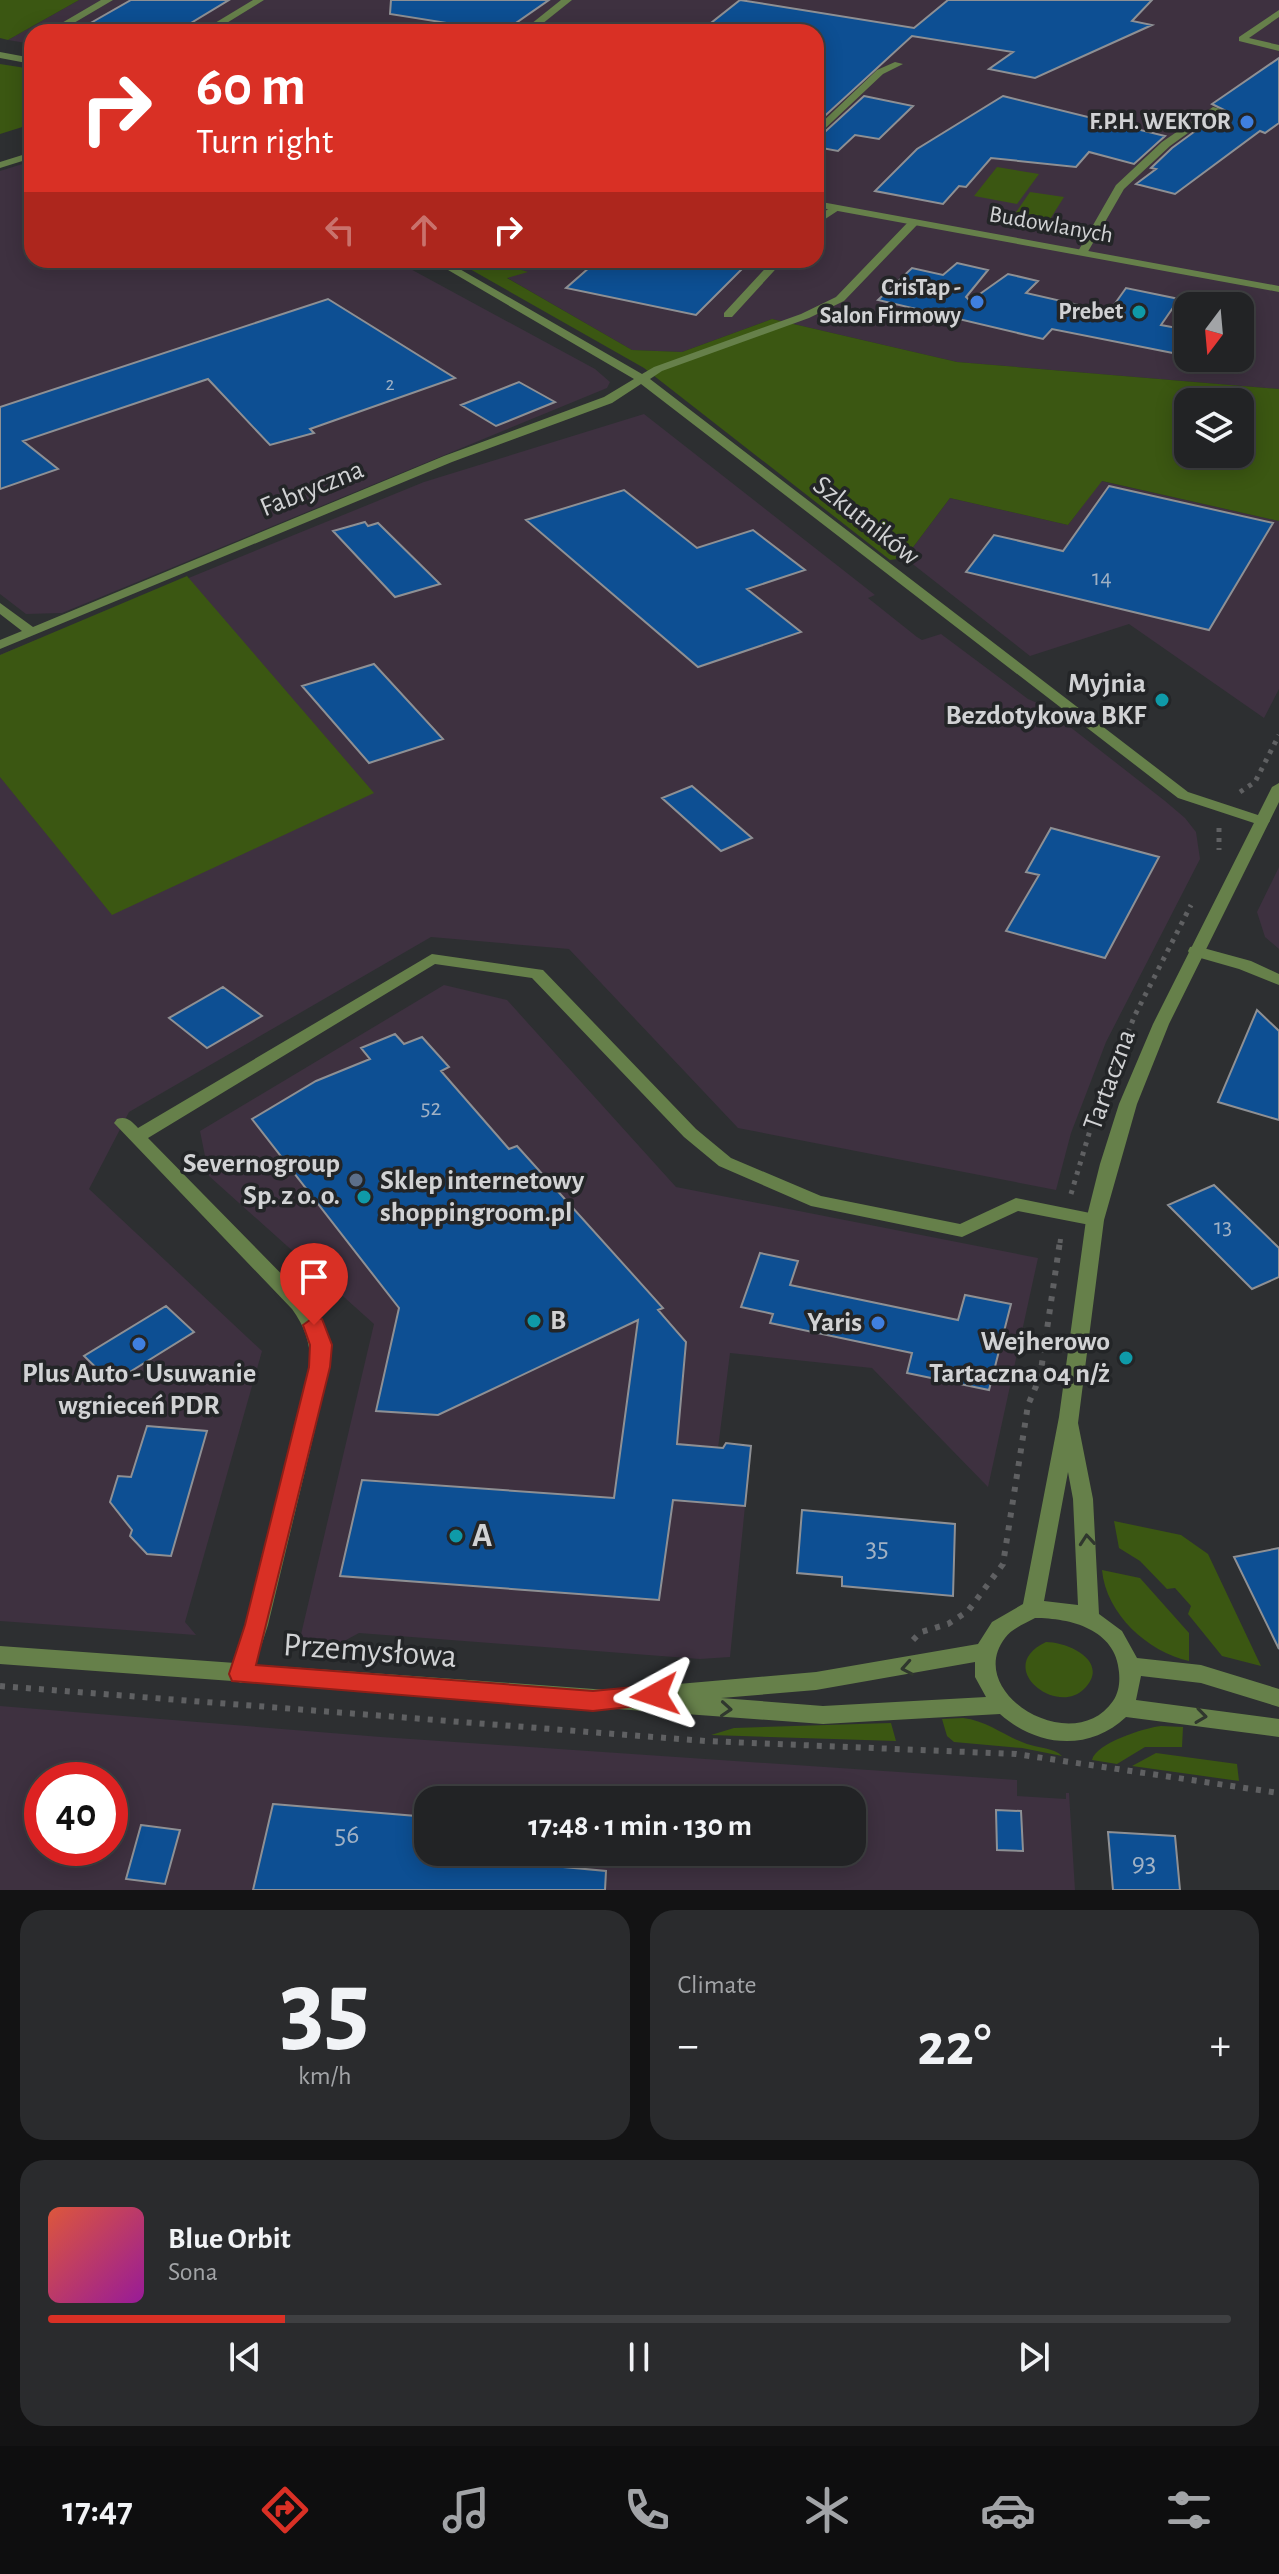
<!DOCTYPE html>
<meta charset="utf-8">
<style>
:root{--surface:#222325;--page:#2a2b2d;--text:#f1f3f6;--muted:#a2a4a7;--line:#3f4042;--accent:#d93025}
body{margin:0;font-family:"Alegreya Sans",sans-serif;background:var(--page);color:var(--text);height:100vh;display:flex;flex-direction:column;font-size:30px;white-space:nowrap}
*{box-sizing:border-box;margin:0}
p{font-size:26px;color:var(--muted)}
.icon{flex:none;width:44px;height:44px;fill:none;stroke:currentColor;stroke-width:2;stroke-linecap:round;stroke-linejoin:round}
.map{position:relative;height:1890px;overflow:hidden}
.details{display:flex;flex-direction:column;gap:20px;padding:20px;background:#131314;flex:1}
.details>*{flex:none}
.guide{position:absolute;left:24px;top:24px;width:800px;height:244px;border-radius:24px;box-shadow:0 4px 20px #0003,0 0 0 2px var(--line);background:#d93025;color:#fff;overflow:hidden}
.needle{width:52px;rotate:196deg}
.buttons{position:absolute;left:1174px;top:292px;display:grid;gap:16px}
.buttons a{display:grid;place-items:center;width:80px;height:80px;border-radius:16px;background:var(--surface);box-shadow:0 4px 20px #0003,0 0 0 2px var(--line);font-size:40px}
.speed{position:absolute;left:24px;top:1762px;display:flex;gap:16px;font-size:40px;font-weight:700;text-align:center}
.speed>*{display:grid;place-content:center;width:104px;height:104px;border-radius:50%;background:var(--surface);box-shadow:0 4px 20px #0003,0 0 0 2px var(--line);line-height:1}
.speed .limit{border:12px solid #d22;background:#fff;color:#111}
.pin{position:absolute;display:grid;place-items:center;width:68px;height:68px;color:#fff;margin:-82px -34px;border-radius:50% 50% 50% 0;rotate:-45deg;box-shadow:0 0 8px #0007}
.pin .icon{rotate:45deg}
.me{position:absolute;width:88px;margin:-44px;rotate:265deg;stroke-linejoin:round;filter:drop-shadow(0 0 6px #0008)}
.turn{display:flex;align-items:center;gap:28px;height:168px;padding:0 40px;font-size:36px}
.turn .icon{width:104px;height:104px;stroke-width:2.5}
.turn b{display:block;font-size:56px;line-height:68px}
.lanes{display:flex;align-items:center;height:76px;padding:0 40px;background:#0003;justify-content:center;gap:40px;direction:ltr}
.lanes .off{opacity:.35}
.big{font-size:60px;font-weight:700;line-height:1.1}
.details .tile{flex:1;display:flex;flex-direction:column;justify-content:center;gap:12px;min-width:0;padding:0 28px;border-radius:24px;background:var(--page)}
.details .dial{align-items:center;gap:0}
.dial b{font-size:104px;line-height:1}
.song{display:flex;align-items:center;gap:24px}
.cover{width:96px;height:96px;border-radius:12px;background:linear-gradient(135deg,hsl(10 70% 55%),hsl(300 70% 35%))}
.played{height:8px;border-radius:4px;background:linear-gradient(90deg,var(--accent) 20%,var(--line) 20%)}
.keys{display:flex;justify-content:space-around;direction:ltr}
.heat{display:flex;justify-content:space-between;align-items:center;font-size:44px;direction:ltr}
.details .tiles{flex:1;display:grid;gap:20px;grid-template-columns:1fr 1fr}
.tile:last-child{grid-column:span 2}
.trip{position:absolute;left:414px;top:1786px;width:452px;height:80px;border-radius:24px;background:var(--surface);box-shadow:0 4px 20px #0003,0 0 0 2px var(--line);font-weight:700;line-height:80px;text-align:center}
.menu{display:flex;height:128px;justify-content:space-around;align-items:center;background:#0e0e0f;color:var(--muted)}
.menu .icon{width:56px;height:56px}
.menu .active{color:var(--accent)}
.menu b{font-size:36px;color:var(--text)}
.map>svg:first-child{display:block}
.industrial{fill:#3e3140;fill-rule:evenodd}
.green{fill:#3b5712;fill-rule:evenodd}
.building{fill:#0d4f93;stroke:#8e9094;stroke-width:2}
.lines{fill:none;stroke-linecap:round;stroke-linejoin:round}
.path-far1{stroke:#5f6062;stroke-width:5;stroke-dasharray:4 6;stroke-linecap:butt}
.path{stroke:#5f6062;stroke-width:6;stroke-dasharray:5 8;stroke-linecap:butt}
.service{fill:#66804a;fill-rule:evenodd}
.minor{fill:#66804a;fill-rule:evenodd}
.tertiary{fill:#66804a;fill-rule:evenodd}
.oneway{stroke:#30372e}
.route{fill:#d93025;stroke:#8d1f18;stroke-width:2}
.shop-dot{fill:#3f7fe0;stroke:#232527;stroke-width:3}
.culture-dot{fill:#0f9aa8;stroke:#232527;stroke-width:3}
.service-dot{fill:#5c6f8a;stroke:#232527;stroke-width:3}
.labels{text-anchor:middle;dominant-baseline:central;stroke-width:7;stroke-linejoin:round;paint-order:stroke}
.far-number-label{font-size:20px;fill:#a0b1c4}
.far-poi-label{font-size:24px;font-weight:bold;fill:#d1d2d4;stroke:#232527;text-anchor:end}
.far-street-label{font-size:24px;fill:#d1d2d4;stroke:#232527}
.number-label{font-size:24px;fill:#a0b1c4}
.street-label{font-size:28px;fill:#d1d2d4;stroke:#232527}
.poi-label{font-size:28px;font-weight:bold;fill:#d1d2d4;stroke:#232527;text-anchor:end}
.near-number-label{font-size:28px;fill:#a0b1c4}
.near-poi-label{font-size:34px;font-weight:bold;fill:#d1d2d4;stroke:#232527;text-anchor:start}
.near-street-label{font-size:34px;fill:#d1d2d4;stroke:#232527}
</style>
<div class="map">
<svg width="1279" height="1890" viewBox="0 0 1279 1890">
<rect width="100%" height="100%" fill="#2d2f31"/>
<path class="industrial" d="M79,0h1200v389l-322,-27 -185,-43 -90,33 -50,-2 -126,-73 20,-5 -36,-12h326v-228h-784v12l-24,-4zM1188,306h52v52h-52z
M32,161v99h362l201,109 15,13 -3,6 -545,225 -36,1 -26,-20v-423z
M644,414l231,181 -7,3 49,39 5,3 19,-6 87,65 14,6 123,96 20,17 11,14 4,27 -94,183 -35,91 -15,57 -318,-62 -169,-179 -138,-12 -302,175 -40,77 173,162 -77,271 11,13 -196,-14v-966l424,-173z
M1101,481l178,40v168l-15,29 -135,-94 -99,32 -125,-98 45,-60 118,27z
M1279,867v82l-14,-12 -8,-25z
M444,985l63,15 169,187 362,71 -50,229 -116,-119 -142,-15 -19,151 34,2 -15,151 -30,2 -341,-26 -24,13 -36,-3 75,-319 -165,-148 -9,-45z
M0,1706l381,31 636,43v16l49,3v-6h3l6,97h-1075zM42,1780h68v68h-68zM428,1800h424v52h-424z"/>
<path class="green" d="M0,0h79l-71,40 -8,-2z
M0,64l32,5v55l-32,10z
M997,167l42,7 -22,30 -43,-8z
M1030,192l34,5 -15,24 -35,-6z
M454,260h36l38,12 -21,6 125,72 50,2 90,-33 185,43 322,27v132l-177,-40 -34,44 -118,-27 -45,60 -15,2 -246,-192zM1188,402h52v52h-52z
M187,576l187,217 -262,122 -112,-138v-122z
M1114,1521l67,14 27,19 53,112 -39,-10 -34,-42 3,-8 -16,-18 -8,1 -27,-28 -21,-13z
M1102,1570l38,8 49,55v28c-41,-9 -83,-47 -87,-91z
M1046,1642c23,0 65,20 38,47 -28,28 -91,-22 -38,-47z
M963,1718c25,3 41,18 64,26 12,4 27,4 35,12l-40,-8 -68,-6 -7,-6 -5,-17z
M891,1723l5,18 -185,-6 23,-7z
M1161,1726l22,1 -1,20h-37l-28,17 -25,-4c4,-17 52,-32 69,-34z
M1156,1753l81,11 2,17 -107,-15z"/>
<path class="building" d="M131,0h98l-53,32h-43l-44,-8z
M391,0h158l-46,32 -113,-18z
M740,0l174,28 34,-28h204l-20,21 20,4 -117,53 -46,-9 24,-17 -101,-16 -96,88v-92h-53l-52,-9z
M1279,58v65l-14,10 -5,-2 -85,63 -39,-10 20,-15 -5,-1 21,-20 52,-38 -12,-6z
M864,96l49,10 -34,33 -24,-4 -17,16 -22,-4v-7z
M1003,96l162,40 -31,28 -45,-12 -13,15 -85,-9 -25,29 -7,-1 -16,18 -68,-13 42,-42z
M598,260h153l-55,55 -130,-27z
M957,263l31,7 -22,27 4,4 38,-27 30,7 -12,12 83,19 17,-24 53,11 -18,26 27,5v26l-136,-27 -9,10 -165,-39 34,-32 31,7z
M328,299l127,79 -145,51 4,4 -44,12 -62,-66 -185,62 35,28 -58,20v-82z
M519,382l36,20 -59,24 -35,-21z
M1109,486l164,37 -64,107 -243,-58 28,-37 69,16z
M624,490l73,58 56,-18 52,40 -58,19 54,43 -103,35 -172,-147z
M365,522l3,4 10,-3 62,61 -45,13 -62,-66z
M374,664l69,75 -74,24 -67,-77z
M692,786l60,52 -31,13 -59,-53z
M1051,828l108,29 -54,101 -99,-27 33,-56 -13,-3z
M223,987l39,29 -55,32 -38,-30z
M1257,1010l22,21v89l-61,-18z
M395,1034l9,10 18,-7 27,30 -8,4 68,78 8,-3 146,162 -5,2 28,32 -9,102 46,4 3,-5 25,3 -6,60 -72,-6 -14,100 -319,-24 22,-96 252,18 24,-178 -200,95 -62,-4 23,-103 -147,-189 64,-38 54,-22 -9,-11z
M1214,1185l65,63v29l-27,12 -84,-84z
M760,1253l38,8 -8,24 168,35 7,-25 46,9 -22,86 -82,-17 5,-20 -142,-30 3,-9 -32,-7z
M166,1306l28,26 -82,51 -28,-27z
M147,1426l60,5 -36,125 -24,-2 -17,-18 2,-6 -22,-28 8,-26 13,1z
M802,1510l153,14 -2,72 -111,-10v-9l-45,-4z
M1279,1548v101l-45,-92z
M273,1804l155,13v35h95l-2,11 85,8 -1,19h-352z
M996,1810l25,1 2,40 -26,-1z
M141,1825l39,5 -15,54 -39,-5z
M1108,1832l67,4 5,54h-67z"/>
<g class="lines">
<path class="path-far1" d="M1240,792l15,-10 24,-47
M1219,828v22
M1105,1088l30,-73 56,-110
M1071,1194l20,-67
M1060,1243l1,-8"/>
<path class="path" d="M913,1640l8,-8 27,-8 20,-13 35,-47 25,-159 12,-28 20,-136
M0,1686l705,55 311,13 263,39"/>
<path class="service" d="M101,0h12l-51,30 2,2 -16,-1z
M253,0h11l-52,32h-12z
M561,0h11l-40,32h-11z
M1279,10v7l-30,21 30,7v6l-40,-10v-4z
M895,62l8,2 -20,10 -67,63v-9l61,-58z
M1213,107l8,2 -51,37 -46,43 -38,66h-8l-1,-2 39,-68 46,-43z
M32,152v6l-32,10v-6z
M833,206l9,2 -26,17v-8z
M914,219l5,3 -1,2 -74,77 -35,17 -147,53 -12,8 538,413 79,26 3,3 -3,3h-10l-79,-26 -537,-414 -29,19 -160,59 -452,187v-9l22,-9 -22,-17v-11l33,24 411,-171 160,-59 30,-18 -203,-119h13l198,114 12,-7 147,-53 35,-17 74,-77z
M773,260h11l-52,57h-8v-4z
M432,954l111,16 153,159 35,29 90,38 139,28 56,-26 79,16 6,1 3,5 -3,5 -6,1 -77,-15 -56,26 -151,-31 -92,-40 -35,-29 -152,-159 -97,-14 -287,174 158,161c15,22 24,41 24,68l-62,258 -16,49 -3,6 -8,3 -8,-3 -3,-6 16,-49 64,-258c1,-23 -5,-40 -18,-58l-178,-186 3,-4c10,-3 14,2 21,9z"/>
<path class="minor" d="M0,52l32,6v6l-32,-6z
M816,201l463,85v6l-463,-85z
M1196,946l55,15 28,13v11l-40,-16 -49,-14 -2,-4 2,-4z"/>
<path class="tertiary" d="M1279,783v19l-110,222 -32,80 -33,116 -26,203 15,76 6,115 23,17 15,27 64,7 78,24v18l-78,-24 -60,-7 -5,24 143,19v18l-153,-20c-37,35 -89,30 -126,-3l-177,10 -823,-60v-18l635,46 9,-5 172,-15 162,-28 14,-22 31,-18 36,-187 27,-197 14,-56 19,-60 34,-80 119,-237zM1068,1472l5,27 5,106 -34,-4zM1035,1618c35,0 81,11 84,54 1,10 0,20 -6,29 -40,58 -150,-8 -108,-63 6,-9 21,-15 30,-20zM975,1662v15l11,20 -163,9 -102,-8 95,-8z"/>
</g>
<defs><path id="oneway-chevron" d="M-2-3.5L2.5 0L-2 3.5" fill="none" stroke-width="1.6" stroke-linecap="round" stroke-linejoin="round" transform="scale(2)"/></defs>
<g class="oneway">
<use href="#oneway-chevron" transform="translate(1087 1540) rotate(-95)"/>
<use href="#oneway-chevron" transform="translate(907 1668) rotate(170)"/>
<use href="#oneway-chevron" transform="translate(726 1709) rotate(4)"/>
<use href="#oneway-chevron" transform="translate(1201 1716) rotate(8)"/>
</g>
<path class="route" d="M314,1317l8,2 10,26 -2,22 -74,298 337,26 62,-6 9,3 3,7 -3,8 -71,8 -361,-30 -3,-7 16,-49 64,-258 1,-22 -7,-20z"/>
<g class="shop-dot">
<circle cx="1247" cy="122" r="8"/>
<circle cx="977" cy="302" r="8"/>
<circle cx="878" cy="1323" r="8"/>
<circle cx="139" cy="1344" r="8"/>
</g>
<g class="culture-dot">
<circle cx="1139" cy="312" r="8"/>
<circle cx="1162" cy="700" r="8"/>
<circle cx="364" cy="1197" r="8"/>
<circle cx="534" cy="1321" r="8"/>
<circle cx="1126" cy="1358" r="8"/>
<circle cx="456" cy="1536" r="8"/>
</g>
<circle class="service-dot" cx="356" cy="1180" r="8"/>
<g class="labels">
<g class="far-number-label">
<text x="390" y="384">2</text>
</g>
<g class="far-poi-label">
<text x="1231" y="122">F.P.H. WEKTOR</text>
<text x="961" y="288">CrisTap -<tspan x="961" dy="28">Salon Firmowy</tspan></text>
<text x="1123" y="312">Prebet</text>
</g>
<g class="far-street-label">
<text transform="translate(1051 225) rotate(10)">Budowlanych</text>
</g>
<g class="number-label">
<text x="1102" y="578">14</text>
<text x="431" y="1108">52</text>
<text x="1223" y="1227">13</text>
</g>
<g class="street-label">
<text transform="translate(312 489) rotate(-22)">Fabryczna</text>
<text transform="translate(866 521) rotate(38)">Szkutników</text>
<text transform="translate(1110 1080) rotate(-70)">Tartaczna</text>
</g>
<g class="poi-label">
<text x="1146" y="684">Myjnia<tspan x="1146" dy="32">Bezdotykowa BKF</tspan></text>
<text x="340" y="1164">Severnogroup<tspan x="340" dy="32">Sp. z o. o.</tspan></text>
<text x="380" y="1181" text-anchor="start">Sklep internetowy<tspan x="380" dy="32">shoppingroom.pl</tspan></text>
<text x="550" y="1321" text-anchor="start">B</text>
<text x="862" y="1323">Yaris</text>
<text x="1110" y="1342">Wejherowo<tspan x="1110" dy="32">Tartaczna 04 n/ż</tspan></text>
<text x="139" y="1374" text-anchor="middle">Plus Auto - Usuwanie<tspan x="139" dy="32">wgnieceń PDR</tspan></text>
</g>
<g class="near-number-label">
<text x="877" y="1548">35</text>
<text x="347" y="1835">56</text>
<text x="1144" y="1863">93</text>
</g>
<g class="near-poi-label">
<text x="472" y="1536">A</text>
</g>
<g class="near-street-label">
<text transform="translate(370 1651) rotate(4)">Przemysłowa</text>
</g>
</g>
</svg>
<div class="buttons">
<a><svg class="needle" viewBox="-14 -14 28 28"><path d="M0-13l5 13h-10z" fill="#e53935"/><path d="M0 13l5-13h-10z" fill="#a2a4a7"/></svg></a>
<a><svg class="icon" aria-label="layers" viewBox="0 0 24 24"><path d="M12 4l9 5-9 5-9-5zM3 14l9 5 9-5"/></svg></a>
</div>
<div class="speed"><div class="limit">40</div></div>
<div class="pin" style="left:314px;top:1325px;background:#d93025"><svg class="icon" aria-label="arrive" viewBox="0 0 24 24"><path d="M6 21V4h12l-3 4 3 4H6"/></svg></div>
<svg class="me" style="left:655px;top:1695px" viewBox="-20 -20 40 40"><path d="M0-17L14 15 0 8-14 15z" fill="#d93025" stroke="#fff" stroke-width="4"/></svg>
<div class="trip">17:48 · 1 min · 130 m</div>
<div class="guide">
<div class="turn"><svg class="icon" aria-label="right" viewBox="0 0 24 24"><path d="M7 20v-9h11M14 6l5 5-5 5"/></svg><div><b>60 m</b>Turn right</div></div>
<div class="lanes"><svg class="icon off" aria-label="left" viewBox="0 0 24 24"><path d="M17 20v-9H6M10 6l-5 5 5 5"/></svg><svg class="icon off" aria-label="ahead" viewBox="0 0 24 24"><path d="M12 20V5M6 11l6-6 6 6"/></svg><svg class="icon" aria-label="right" viewBox="0 0 24 24"><path d="M7 20v-9h11M14 6l5 5-5 5"/></svg></div>
</div>
</div>
<section class="details">
<div class="tiles">
<div class="tile dial"><b>35</b><p>km/h</p></div>
<div class="tile"><p>Climate</p>
<div class="heat"><a>−</a><b class="big">22°</b><a>+</a></div>
</div>
<div class="tile">
<div class="song"><i class="cover"></i><div><b>Blue Orbit</b><p>Sona</p></div></div>
<div class="played"></div>
<div class="keys"><svg class="icon" aria-label="previous" viewBox="0 0 24 24"><path d="M18 5L8 12l10 7zM5 5v14"/></svg><svg class="icon" aria-label="pause" viewBox="0 0 24 24"><path d="M8 5v14M16 5v14"/></svg><svg class="icon" aria-label="next" viewBox="0 0 24 24"><path d="M6 5l10 7-10 7zM19 5v14"/></svg></div>
</div>
</div>
</section>
<nav class="menu">
<b>17:47</b>
<svg class="icon active" aria-label="directions" viewBox="0 0 24 24"><path d="M12 3l9 9-9 9-9-9zM9 14v-3h6M13 9l2 2-2 2"/></svg>
<svg class="icon" aria-label="music" viewBox="0 0 24 24"><path d="M9 18V5l10-2v13"/><circle cx="6" cy="18" r="3"/><circle cx="16" cy="16" r="3"/></svg>
<svg class="icon" aria-label="phone" viewBox="0 0 24 24"><path d="M5 4h4l2 5-3 2q2 4 5 5l2-3 5 2v4C11 20 4 13 5 4z"/></svg>
<svg class="icon" aria-label="climate" viewBox="0 0 24 24"><path d="M12 3v18M4 7l16 10M4 17L20 7"/></svg>
<svg class="icon" aria-label="car" viewBox="0 0 24 24"><path d="M5 17H2v-5l4-1 3-4h7l3 4 3 1v5h-3M9 17h6M6 11h13"/><circle cx="7" cy="17" r="2"/><circle cx="17" cy="17" r="2"/></svg>
<svg class="icon" aria-label="filters" viewBox="0 0 24 24"><path d="M4 7h16M4 17h16"/><circle cx="9" cy="7" r="2"/><circle cx="15" cy="17" r="2"/></svg>
</nav>
